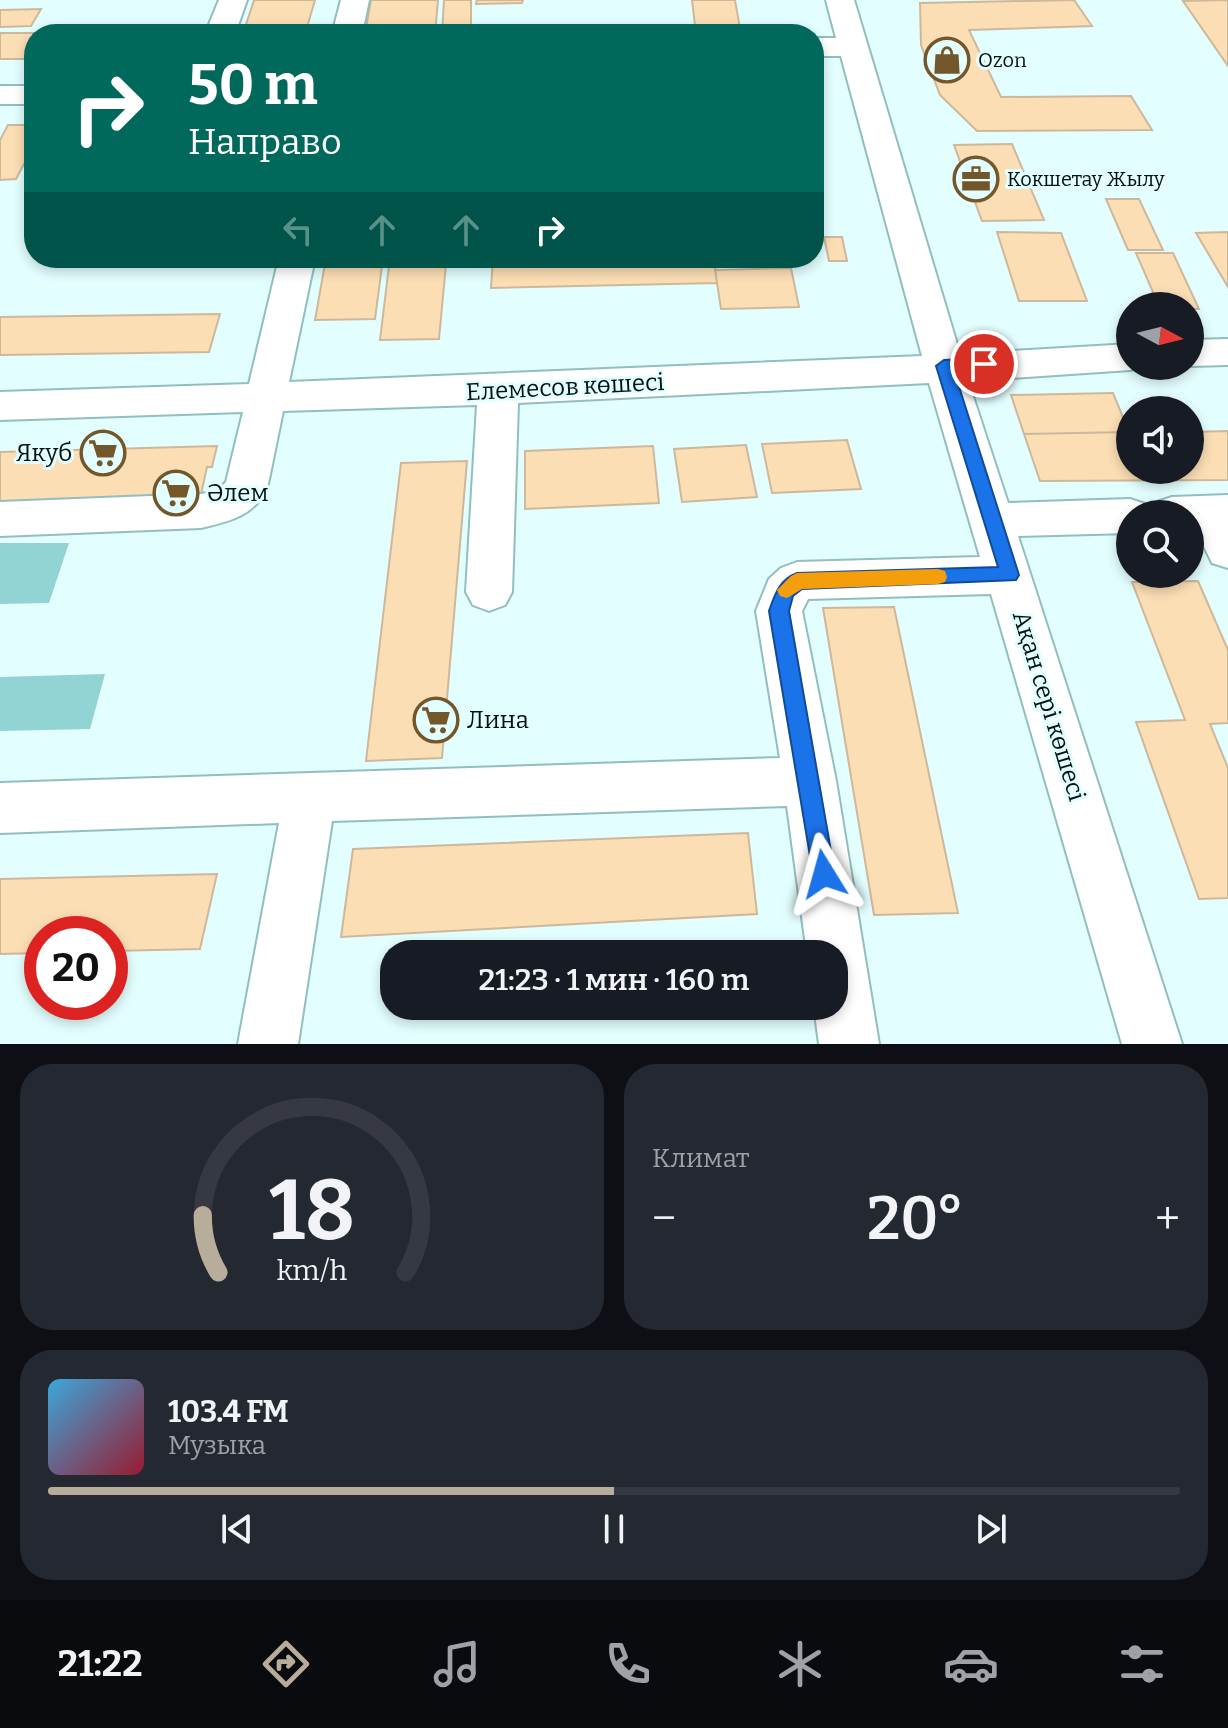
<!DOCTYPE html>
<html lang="ru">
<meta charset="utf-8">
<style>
:root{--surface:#171b24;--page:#242831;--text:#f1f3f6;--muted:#9ea1a6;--line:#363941;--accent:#b8ac9a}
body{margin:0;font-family:Bitter,serif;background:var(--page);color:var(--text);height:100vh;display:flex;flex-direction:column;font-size:30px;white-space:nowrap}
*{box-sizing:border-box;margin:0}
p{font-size:26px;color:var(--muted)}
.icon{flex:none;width:44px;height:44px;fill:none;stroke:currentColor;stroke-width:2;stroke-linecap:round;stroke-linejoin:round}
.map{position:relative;height:1044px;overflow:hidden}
.details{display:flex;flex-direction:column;gap:20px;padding:20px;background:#0d0f14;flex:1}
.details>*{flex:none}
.guide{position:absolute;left:24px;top:24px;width:800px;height:244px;border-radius:32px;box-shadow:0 4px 12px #0003;background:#00695c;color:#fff;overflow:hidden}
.needle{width:52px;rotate:97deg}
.buttons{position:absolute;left:1116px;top:292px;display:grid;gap:16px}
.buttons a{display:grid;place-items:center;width:88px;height:88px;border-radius:50%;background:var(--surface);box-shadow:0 4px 12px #0003;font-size:40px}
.speed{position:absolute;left:24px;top:916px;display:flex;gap:16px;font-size:40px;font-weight:700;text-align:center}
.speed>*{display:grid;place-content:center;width:104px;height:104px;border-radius:50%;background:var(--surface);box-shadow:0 4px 12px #0003;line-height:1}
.speed .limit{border:12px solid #d22;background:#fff;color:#111}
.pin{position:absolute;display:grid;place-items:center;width:68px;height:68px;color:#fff;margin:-34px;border:4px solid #fff;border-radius:50%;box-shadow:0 2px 8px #0007}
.me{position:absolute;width:88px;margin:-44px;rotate:352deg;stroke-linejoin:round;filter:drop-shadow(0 0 6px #0008)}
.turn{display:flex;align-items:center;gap:28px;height:168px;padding:0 32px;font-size:36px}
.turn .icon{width:104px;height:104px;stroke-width:2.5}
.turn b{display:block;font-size:56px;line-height:68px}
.lanes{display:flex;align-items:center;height:76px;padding:0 32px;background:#0003;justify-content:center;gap:40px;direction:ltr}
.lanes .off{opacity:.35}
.big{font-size:60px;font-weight:600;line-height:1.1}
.details .widget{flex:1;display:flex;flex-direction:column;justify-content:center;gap:12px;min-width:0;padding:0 28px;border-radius:32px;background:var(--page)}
.details .dial{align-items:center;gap:0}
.dial svg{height:208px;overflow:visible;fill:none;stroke:var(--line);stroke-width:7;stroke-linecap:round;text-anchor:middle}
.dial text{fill:var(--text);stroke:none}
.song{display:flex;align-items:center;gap:24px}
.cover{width:96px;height:96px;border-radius:12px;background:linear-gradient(135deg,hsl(200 70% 55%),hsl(350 70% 35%))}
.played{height:8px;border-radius:4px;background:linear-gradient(90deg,var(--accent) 50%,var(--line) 50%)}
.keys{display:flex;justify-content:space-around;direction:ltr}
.heat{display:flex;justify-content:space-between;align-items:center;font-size:44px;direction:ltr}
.details .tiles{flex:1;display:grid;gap:20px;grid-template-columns:1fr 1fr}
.widget:last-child{grid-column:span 2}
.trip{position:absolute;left:380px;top:940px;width:468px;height:80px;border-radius:32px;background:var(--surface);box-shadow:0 4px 12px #0003;font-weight:600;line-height:80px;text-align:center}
.tabs{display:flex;height:128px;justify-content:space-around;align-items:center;background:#090b0e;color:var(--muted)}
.tabs .icon{width:56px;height:56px}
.tabs .current{color:var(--accent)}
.tabs b{font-size:36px;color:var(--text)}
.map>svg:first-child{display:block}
.green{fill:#92d3d4}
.building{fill:#fcdeb5;stroke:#cdb89a;stroke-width:2}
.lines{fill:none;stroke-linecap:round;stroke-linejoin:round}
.minor-casing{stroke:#92bebe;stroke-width:4}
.minor{fill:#fff;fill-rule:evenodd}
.route{fill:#1a73e8;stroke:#114b97;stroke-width:2}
.slow{fill:#f59e0b}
.labels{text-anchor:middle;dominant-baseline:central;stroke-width:6;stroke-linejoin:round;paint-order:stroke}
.far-poi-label{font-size:20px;fill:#031213;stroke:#e3fefe;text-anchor:start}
.street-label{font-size:24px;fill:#031213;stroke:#e3fefe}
.poi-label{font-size:24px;fill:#031213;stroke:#e3fefe;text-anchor:start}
</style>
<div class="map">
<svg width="1228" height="1044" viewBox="0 0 1228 1044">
<rect width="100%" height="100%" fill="#e3fefe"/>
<path class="green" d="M69,543l-20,60 -49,1v-61z
M105,674l-15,55 -90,2v-54z"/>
<path class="building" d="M254,0h61l-10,34h-62z
M371,0h67l-3,34h-70z
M444,0h27v34h-29z
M477,0h46l-1,3 -46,1z
M692,0h43l6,34h-45z
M1074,0l18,26 -123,4 32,67 130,-1 21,34 -175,1 -37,-36 -19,-50 -1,-42z
M1228,0v66l-45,-65z
M41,9l-10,17 -31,1v-17z
M0,33h43l-9,1v14l-6,11h-28z
M8,125h26v20l-18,34 -16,1v-40z
M1012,144l32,76 -62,1 -28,-76z
M1106,199h33l24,51h-35z
M997,232l64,1 26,68h-68z
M1228,232v55l-32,-54z
M824,237h18l5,24h-18z
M1136,253h37l26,56h-9v-3h-31z
M326,258h57l-8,61 -60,1z
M493,258h221l3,25 -226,5z
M446,264l-7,75 -59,1 9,-74z
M791,268l8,39 -78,2 -6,-39z
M220,314l-11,38 -209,3v-38z
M1113,393l16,39 -105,2 -13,-39z
M1228,431v49l-188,1 -16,-47 106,-2v38h60v-38z
M847,440l14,49 -89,4 -10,-49z
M746,445l11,52 -75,5 -8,-53z
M217,446l-5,21h-5l-7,32 -200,6v-53z
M653,446l6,57 -134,6v-58z
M467,461l-25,297 -76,3 35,-298z
M1198,581l30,69v73l-18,1 18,44v130l-29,1 -63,-177 49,-2 -53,-138z
M894,607l64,306 -84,2 -51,-307z
M748,833l9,81 -416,23 12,-88z
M217,874l-17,75 -90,2v-17h-68v19l-42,1v-75z"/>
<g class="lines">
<g class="minor-casing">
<path id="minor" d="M219,0h28l-12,34h-30z
M341,0h28l-7,34h-30z
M826,0h28l106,354 170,-10v22h14l-14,4 -162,11 40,122 122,-4 15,5 5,9 7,-11 15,-5 56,-2v73l-16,-5 -16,-33h-6v-16h-60v19l-112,3 164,508h-60l-131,-450 -183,5 -6,12 34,170 43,263h-60l-5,-38h20v-52h-27l-20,-148 -455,15 -34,223h-60l41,-221 -279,10v-50l780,-25 -24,-147 13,-32 12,-11 16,-6 183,-5 -51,-174 -411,20 -6,189 -7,13 -16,6 -16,-6 -7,-13 11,-187 -194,6 -16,78c-15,28 -37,32 -66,39l-201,8v-34l201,-8 16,-3 9,-9 17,-70 -243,8v-28l249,-8 30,-126h36l-26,124 633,-26 -81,-300h-27v-18h22z
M0,86h34v18h-34z
M1228,339v26l-38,1h-1l1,-26z"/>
</g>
<use href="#minor" class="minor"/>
</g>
<path class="route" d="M984,358l8,6 -2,4 -36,3 65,204 -3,5 -214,9 -9,7 -4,15 46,263 -3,7 -8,4 -8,-4 -3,-7 -44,-263c6,-17 10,-31 28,-38l201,-6 -62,-201 8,-6z"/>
<path class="slow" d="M938,569l7,2 2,6 -2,5 -7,2 -136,5 -15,9 -7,-2 -3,-6 14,-14 6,-3z"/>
<defs>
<g id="shop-ring" transform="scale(2.3)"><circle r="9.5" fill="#e3fefe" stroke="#73562a" stroke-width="1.5"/><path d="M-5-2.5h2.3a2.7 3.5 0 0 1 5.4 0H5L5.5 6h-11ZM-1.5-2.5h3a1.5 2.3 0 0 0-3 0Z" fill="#73562a"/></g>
<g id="office-ring" transform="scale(2.3)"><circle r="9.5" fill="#e3fefe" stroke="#73562a" stroke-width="1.5"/><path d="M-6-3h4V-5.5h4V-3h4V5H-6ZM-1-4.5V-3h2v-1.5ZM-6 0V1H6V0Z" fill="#73562a"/></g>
<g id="supermarket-ring" transform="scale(2.3)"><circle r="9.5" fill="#e3fefe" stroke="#73562a" stroke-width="1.5"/><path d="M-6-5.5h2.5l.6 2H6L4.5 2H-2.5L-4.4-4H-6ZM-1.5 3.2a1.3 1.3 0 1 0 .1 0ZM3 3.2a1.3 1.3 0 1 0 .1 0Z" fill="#73562a"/></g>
</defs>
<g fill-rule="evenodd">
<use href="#shop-ring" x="947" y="60"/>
<use href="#office-ring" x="976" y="179"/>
<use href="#supermarket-ring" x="103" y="453"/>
<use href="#supermarket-ring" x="176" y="493"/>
<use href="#supermarket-ring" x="436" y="720"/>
</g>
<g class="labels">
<g class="far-poi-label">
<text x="978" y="60">Ozon</text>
<text x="1007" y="179">Кокшетау Жылу</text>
</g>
<g class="street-label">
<text transform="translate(565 387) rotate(-3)">Елемесов көшесі</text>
<text transform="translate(1049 706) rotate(73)">Ақан сері көшесі</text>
</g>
<g class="poi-label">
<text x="72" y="453" text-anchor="end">Якуб</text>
<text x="207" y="493">Әлем</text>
<text x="467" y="720">Лина</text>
</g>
</g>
</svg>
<div class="buttons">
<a><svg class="needle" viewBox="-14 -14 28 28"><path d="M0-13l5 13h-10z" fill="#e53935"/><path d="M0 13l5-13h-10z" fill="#9ea1a6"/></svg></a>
<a><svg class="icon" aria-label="sound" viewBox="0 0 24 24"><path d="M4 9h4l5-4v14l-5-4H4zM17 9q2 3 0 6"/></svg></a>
<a><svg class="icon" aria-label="search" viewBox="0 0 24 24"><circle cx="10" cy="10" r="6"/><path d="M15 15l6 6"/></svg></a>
</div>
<div class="speed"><div class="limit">20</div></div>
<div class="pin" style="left:984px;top:364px;background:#d93025"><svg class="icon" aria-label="arrive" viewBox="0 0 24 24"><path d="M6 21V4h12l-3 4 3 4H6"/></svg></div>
<svg class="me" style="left:824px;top:874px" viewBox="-20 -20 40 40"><path d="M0-17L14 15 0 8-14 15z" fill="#1a73e8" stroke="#fff" stroke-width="4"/></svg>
<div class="trip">21:23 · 1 мин · 160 m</div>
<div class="guide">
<div class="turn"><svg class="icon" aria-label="right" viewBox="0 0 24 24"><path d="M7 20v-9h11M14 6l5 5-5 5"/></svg><div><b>50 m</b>Направо</div></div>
<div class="lanes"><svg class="icon off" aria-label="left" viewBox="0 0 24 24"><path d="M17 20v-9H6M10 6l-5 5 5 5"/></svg><svg class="icon off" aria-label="ahead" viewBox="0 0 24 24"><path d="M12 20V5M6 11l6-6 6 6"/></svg><svg class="icon off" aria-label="ahead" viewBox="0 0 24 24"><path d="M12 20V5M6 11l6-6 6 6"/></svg><svg class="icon" aria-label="right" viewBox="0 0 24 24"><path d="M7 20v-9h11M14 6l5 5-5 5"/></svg></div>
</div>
</div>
<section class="details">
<div class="tiles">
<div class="widget dial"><svg viewBox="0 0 100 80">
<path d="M14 69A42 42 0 1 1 86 69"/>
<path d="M14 69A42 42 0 0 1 8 47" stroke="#b8ac9a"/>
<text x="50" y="56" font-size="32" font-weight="700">18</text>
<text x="50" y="72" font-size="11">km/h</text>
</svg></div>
<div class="widget"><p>Климат</p>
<div class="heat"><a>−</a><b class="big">20°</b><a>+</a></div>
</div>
<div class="widget">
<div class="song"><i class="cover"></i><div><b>103.4 FM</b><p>Музыка</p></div></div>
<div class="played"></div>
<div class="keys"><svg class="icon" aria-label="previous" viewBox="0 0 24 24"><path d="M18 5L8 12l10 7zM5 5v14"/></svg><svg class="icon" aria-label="pause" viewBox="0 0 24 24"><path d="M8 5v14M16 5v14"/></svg><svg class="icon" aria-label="next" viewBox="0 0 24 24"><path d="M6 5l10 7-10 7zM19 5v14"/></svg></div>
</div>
</div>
</section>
<nav class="tabs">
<b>21:22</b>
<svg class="icon current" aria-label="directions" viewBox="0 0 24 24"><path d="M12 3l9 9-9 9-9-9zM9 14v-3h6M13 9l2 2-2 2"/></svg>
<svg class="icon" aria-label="music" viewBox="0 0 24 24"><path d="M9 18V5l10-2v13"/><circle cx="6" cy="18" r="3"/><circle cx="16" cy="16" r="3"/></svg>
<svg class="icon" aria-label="phone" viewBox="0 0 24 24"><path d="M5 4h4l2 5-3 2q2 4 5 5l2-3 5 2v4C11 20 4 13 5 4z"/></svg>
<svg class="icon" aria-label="climate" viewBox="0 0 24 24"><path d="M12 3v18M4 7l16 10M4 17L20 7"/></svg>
<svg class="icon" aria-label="car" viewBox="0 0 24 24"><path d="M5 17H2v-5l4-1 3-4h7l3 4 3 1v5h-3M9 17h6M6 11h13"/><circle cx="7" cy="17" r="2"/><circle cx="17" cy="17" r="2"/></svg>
<svg class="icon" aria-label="filters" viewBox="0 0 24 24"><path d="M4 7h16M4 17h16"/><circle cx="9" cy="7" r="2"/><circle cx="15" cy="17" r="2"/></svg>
</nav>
